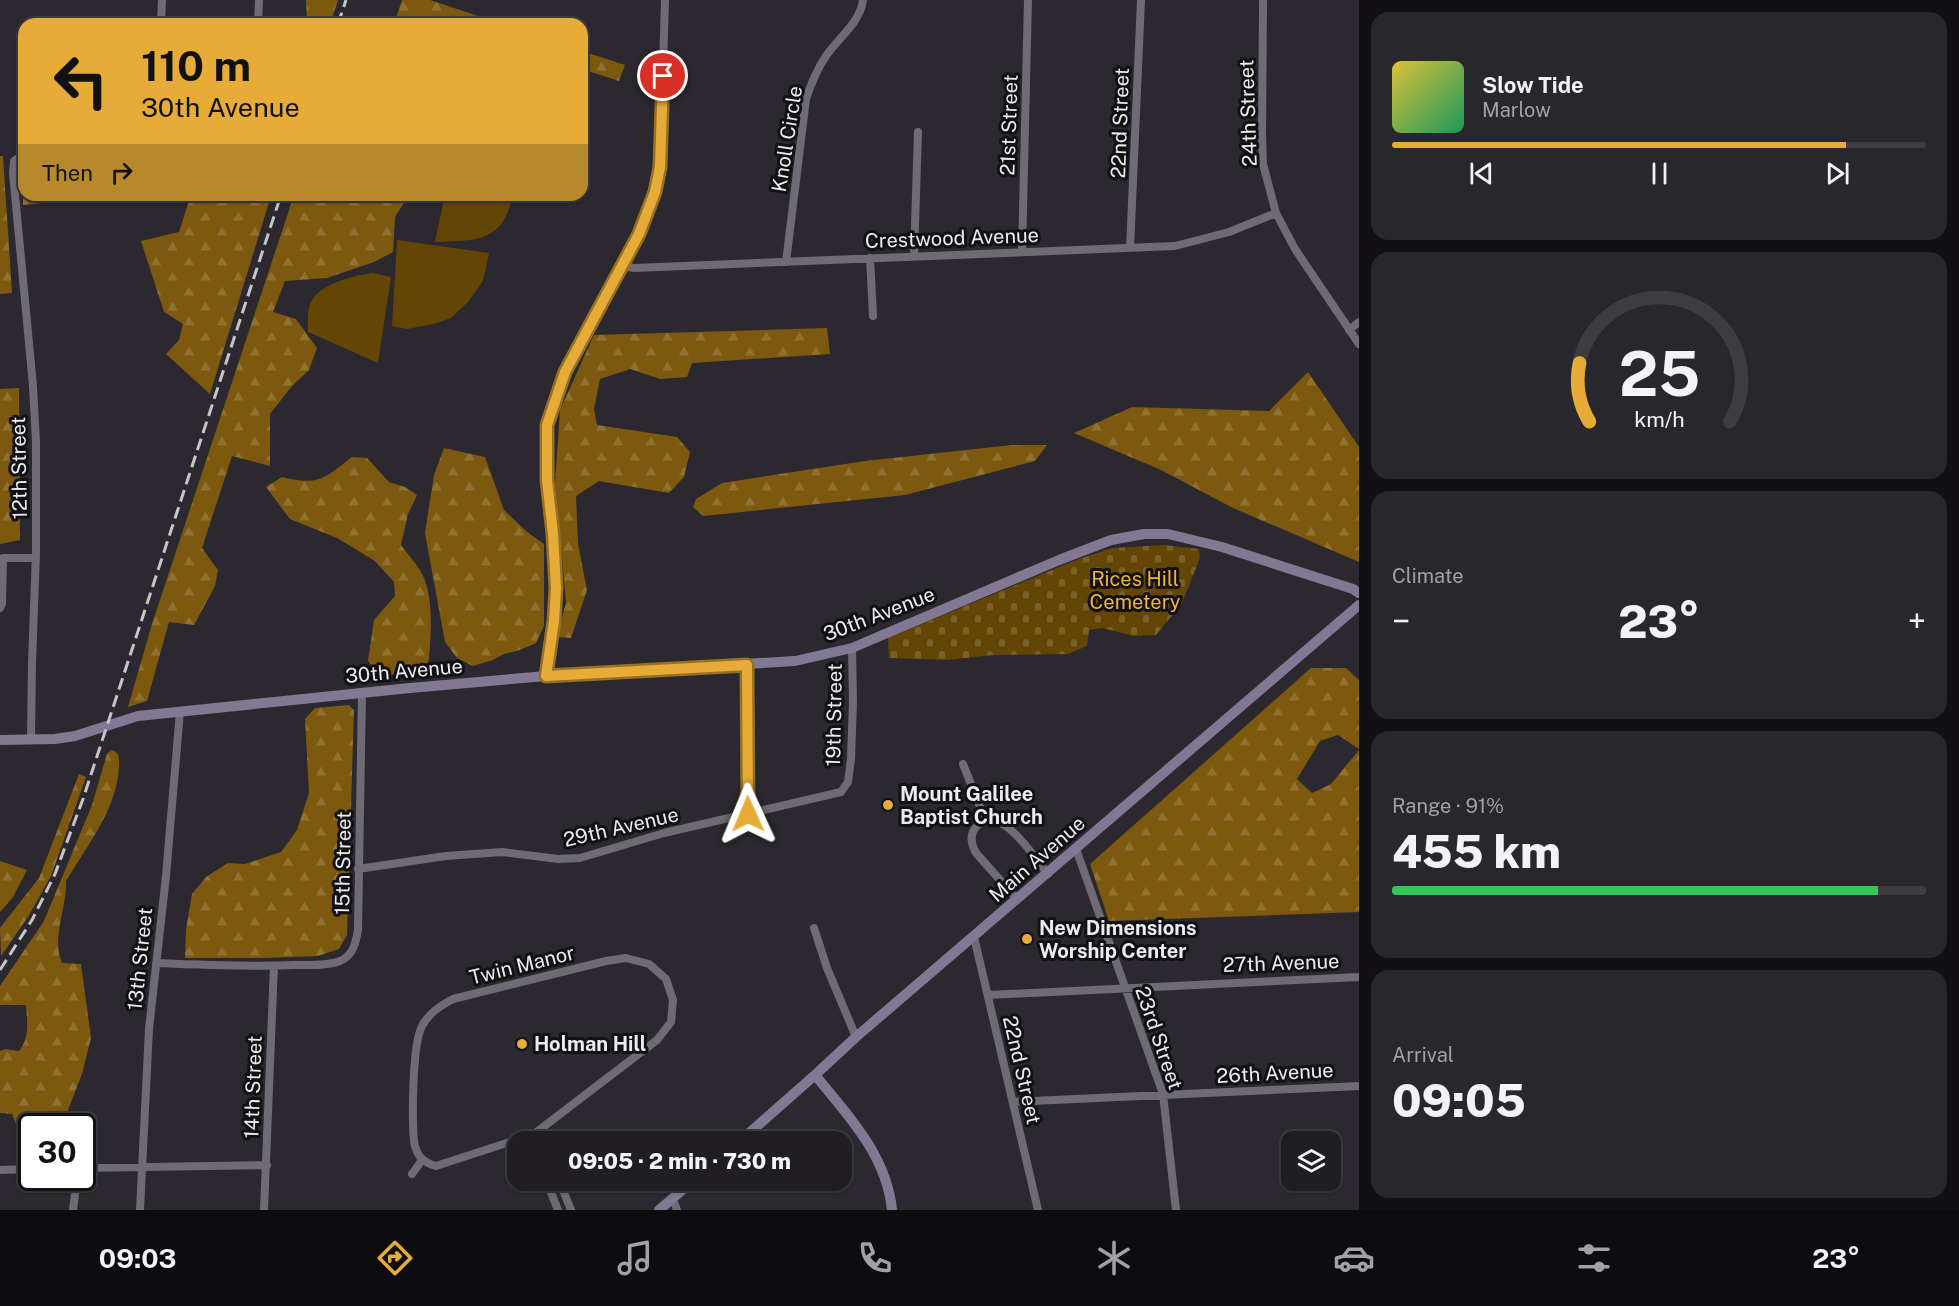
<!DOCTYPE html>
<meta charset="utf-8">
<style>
:root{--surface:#201e23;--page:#28272b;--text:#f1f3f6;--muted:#a2a2a6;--line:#3d3c41;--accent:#e7ac37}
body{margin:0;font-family:"Public Sans",sans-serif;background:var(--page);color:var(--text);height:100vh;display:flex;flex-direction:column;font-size:22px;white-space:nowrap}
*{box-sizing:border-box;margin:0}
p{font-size:20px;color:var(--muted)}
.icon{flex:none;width:33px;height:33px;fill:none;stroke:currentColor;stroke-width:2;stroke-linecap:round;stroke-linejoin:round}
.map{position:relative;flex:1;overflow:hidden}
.sheet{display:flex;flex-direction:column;gap:12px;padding:12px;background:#121013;width:600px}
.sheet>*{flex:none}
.top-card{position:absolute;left:18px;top:18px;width:570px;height:183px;border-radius:18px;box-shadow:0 2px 4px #0004,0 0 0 2px var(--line);background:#e7ac37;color:#111;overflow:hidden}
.fabs{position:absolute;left:1281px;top:1131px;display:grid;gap:12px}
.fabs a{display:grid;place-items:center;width:60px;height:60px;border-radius:12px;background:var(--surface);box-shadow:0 2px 4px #0004,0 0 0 2px var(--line);font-size:30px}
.speed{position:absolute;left:18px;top:1113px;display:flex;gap:12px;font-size:30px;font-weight:700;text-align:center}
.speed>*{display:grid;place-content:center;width:78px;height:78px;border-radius:50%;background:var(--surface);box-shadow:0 2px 4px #0004,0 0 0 2px var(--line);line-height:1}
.speed .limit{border:3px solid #111;border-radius:9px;background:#fff;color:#111}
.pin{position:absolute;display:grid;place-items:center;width:51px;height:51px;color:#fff;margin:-26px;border:3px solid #fff;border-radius:50%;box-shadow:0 2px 6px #0007}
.me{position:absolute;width:66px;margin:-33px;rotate:359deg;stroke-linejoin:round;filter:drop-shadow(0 0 4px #0008)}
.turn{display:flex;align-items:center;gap:21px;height:126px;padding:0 24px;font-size:27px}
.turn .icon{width:78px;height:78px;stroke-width:2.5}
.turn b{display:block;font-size:42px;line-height:51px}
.then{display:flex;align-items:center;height:57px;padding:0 24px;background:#0003;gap:12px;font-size:22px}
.big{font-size:45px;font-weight:800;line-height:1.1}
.sheet .card{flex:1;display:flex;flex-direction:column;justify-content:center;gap:9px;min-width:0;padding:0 21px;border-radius:18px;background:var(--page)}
.sheet .dial{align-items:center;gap:0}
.dial svg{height:156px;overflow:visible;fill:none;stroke:var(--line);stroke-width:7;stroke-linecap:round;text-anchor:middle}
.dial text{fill:var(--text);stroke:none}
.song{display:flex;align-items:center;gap:18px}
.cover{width:72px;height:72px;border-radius:9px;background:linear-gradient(135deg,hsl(50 70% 55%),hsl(150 70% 35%))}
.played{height:6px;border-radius:3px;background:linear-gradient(90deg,var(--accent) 85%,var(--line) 85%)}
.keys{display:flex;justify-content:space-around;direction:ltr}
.heat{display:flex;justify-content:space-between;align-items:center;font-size:33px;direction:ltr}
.charge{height:9px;border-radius:4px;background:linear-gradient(90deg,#34c759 91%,var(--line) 0)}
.trip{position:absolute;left:507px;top:1131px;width:345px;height:60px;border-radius:18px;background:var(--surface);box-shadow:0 2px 4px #0004,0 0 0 2px var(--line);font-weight:800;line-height:60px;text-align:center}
.tab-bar{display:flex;height:96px;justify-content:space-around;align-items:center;background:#0d0c0e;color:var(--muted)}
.tab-bar .icon{width:42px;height:42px}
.tab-bar .active{color:var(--accent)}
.tab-bar b{font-size:27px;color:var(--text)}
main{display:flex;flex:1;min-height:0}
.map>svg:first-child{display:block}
.grass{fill:#634504}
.forest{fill:url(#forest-firs)}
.cemetery{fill:url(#cemetery-stones)}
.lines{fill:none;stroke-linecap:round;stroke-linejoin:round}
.street{stroke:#6e6b74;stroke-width:8}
.secondary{stroke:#837894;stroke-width:10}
.rail{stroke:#c7c5ca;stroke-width:3;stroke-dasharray:12 6;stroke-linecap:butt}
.route-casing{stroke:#967024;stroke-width:15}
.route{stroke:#e7ac37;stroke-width:10}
.poi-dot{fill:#e7ac37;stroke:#121114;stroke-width:2}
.labels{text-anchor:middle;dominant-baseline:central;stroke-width:6;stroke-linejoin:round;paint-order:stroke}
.street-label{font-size:20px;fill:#edebf0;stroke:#121114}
.park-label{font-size:20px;fill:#f3b439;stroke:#121114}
.poi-label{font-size:20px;font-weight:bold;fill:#edebf0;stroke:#121114;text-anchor:start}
</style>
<main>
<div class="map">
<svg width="1359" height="1210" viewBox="0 0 1359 1210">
<defs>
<pattern id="forest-firs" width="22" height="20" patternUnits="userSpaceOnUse" patternTransform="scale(1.5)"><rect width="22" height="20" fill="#7c590e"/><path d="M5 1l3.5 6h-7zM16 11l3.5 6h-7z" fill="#8f7131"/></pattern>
<pattern id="cemetery-stones" width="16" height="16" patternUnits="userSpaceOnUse" patternTransform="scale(1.5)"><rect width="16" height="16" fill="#634504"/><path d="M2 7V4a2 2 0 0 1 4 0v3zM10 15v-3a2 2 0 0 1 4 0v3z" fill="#7a6029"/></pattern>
</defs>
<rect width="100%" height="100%" fill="#2b282f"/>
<path class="grass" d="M445,195h65l2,1c-8,46 -36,45 -77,46z
M397,240l92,13 -6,28 -15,21 -17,16 -17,6 -27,5 -15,-3z
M373,273l18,4 -13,86 -70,-31c0,-7 -1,-16 1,-24 5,-24 44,-32 64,-35z"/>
<path class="forest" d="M306,0h32l-8,24h-23z
M402,0h28l72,24h-108z
M582,51l43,14 -6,16 -37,-12z
M0,156h3l9,137 -12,1z
M23,172l1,23h68v3l-69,7z
M294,195h115l-14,22 -2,35 -19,10 -47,16 -42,3 -12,31 23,7 21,29 -8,22 -17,16 -22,28v52l-38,-10 -30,92 16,22 -3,16 -21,39 -25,-3 -22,79 -19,6 24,-83z
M271,196l-61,198 -44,-40 13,-14 4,-16 -19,-12 -23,-71 38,-9 10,-31z
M827,328l3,26 -138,9 -5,14 -27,2 -30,-10 -30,10 -6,30 3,16 80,12 13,15 -6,25 -15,16 -70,-12 -23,15 2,48 9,46 -16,48 -14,-1 9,-35 -11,-118 5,-74 34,-75z
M1308,372l51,75v115l-126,-54 -72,-38 -87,-37 58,-26 137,4z
M19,388l1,152 -20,4v-155z
M1012,445h35l-12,16 -130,34 -202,21 -10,-9 3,-8 26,-16 143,-22z
M444,448l41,9 19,53 23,22 17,12v82l-8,17 -16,7 -16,4 -11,6 -20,6 -16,-8 -12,-16 -20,-109 9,-58z
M352,457l15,1 22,24 16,5 12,8 -9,19 -7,31c7,10 17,20 22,31 11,22 8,66 5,90l-13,6 -34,4 -13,-15 6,-41 21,-24 -1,-14 -19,-21 -38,-23 -47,-19 -24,-32 16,-10c36,9 42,2 70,-20z
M1311,668h35l13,12v69l-21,-14 -18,6 -23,38 15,14 19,-9 28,-34v162l-250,9 -19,-57z
M349,705l5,5 -7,225 -8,14 -21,7 -53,2h-80l1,-29 6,-35 14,-17 22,-14 17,1 36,-12 16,-22 12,-37 -4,-74 10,-11z
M111,750c8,2 8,6 8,14 0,42 -32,82 -53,117 1,27 -15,57 -4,82l19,1 10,74 -9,36 -16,41 -14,11h-20l-1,9 -15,6v-17l-4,-10 -12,-1v-62l5,-2 14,2c11,-13 8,-30 7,-46h-26v-19l44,-65 48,-116 15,-51z
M79,774l7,3 -35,99 -23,41 -27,39 -1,-28 39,-50z
M0,861l27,9 -14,27 -13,15z"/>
<path class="cemetery" d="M1164,545l35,4 1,9 -18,45 -26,32 -22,1 -32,-8 -13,2 -2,16 -19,8 -75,1 -46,5 -58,-2 -1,-20 188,-78 36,-12z"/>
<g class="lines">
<path class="street" d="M1263,0l-1,135 1,29 9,34 4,15 19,36 64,95
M161,24l1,-24
M258,24l1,-24
M24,154l-10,7 -1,12 20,213 3,56v111l-4,110 -1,77
M1130,248l11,-248
M1022,252l6,-252
M914,256l4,-124
M870,258l3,58
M786,262l20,-163c5,-15 11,-30 20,-43 13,-19 34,-33 37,-56
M623,266l11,2 541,-22 54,-14 47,-19
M1349,330l10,-8
M0,608l2,-4 1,-46h33
M747,665l1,149
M546,676l10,-88 -3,-54 -6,-54v-55l18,-53 74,-138 16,-42 5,-25 5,-167
M963,764l23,58
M1076,849l87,245 13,116
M358,869l88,-13 56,-4 56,7 22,-1 84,-25 177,-41 7,-10 3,-23 2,-57 -1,-54
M1017,899l-41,-46c-5,-9 -7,-19 1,-27 24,-24 58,33 71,48
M814,928l13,40 29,69
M974,937l64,273
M626,958l23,6 17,15 7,21 -2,22 -14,18 -123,94 -98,32c-14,-4 -19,-10 -22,-24 -2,-24 -2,-96 8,-116 7,-13 18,-20 31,-27l153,-38z
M156,963c46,2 92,4 139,2 14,0 32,1 45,-4 13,-5 16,-19 18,-31l4,-237
M988,995l371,-18
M1013,1102l346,-16
M82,1168l185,-3
M0,1170l32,-1
M412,1174l10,-14
M546,1180l12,30
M559,1180l12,30
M673,1199l4,11
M73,1210l4,-32
M140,1210l9,-181 17,-153 14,-165
M264,1210l10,-244"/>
<path class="secondary" d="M0,740l55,-1 20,-3 63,-20 272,-28 136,-12 249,-15 57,-13 207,-88 52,-20 33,-6h24l54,13 131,42 6,4
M815,1075c33,40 72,81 77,135
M739,1142l76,-67 41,-38 503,-432
M659,1210l35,-30"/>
<path class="rail" d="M338,24l8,-24
M0,970l32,-50 23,-46 28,-75 198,-604"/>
</g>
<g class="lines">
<g class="route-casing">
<path id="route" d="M663,76l-3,91 -5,25 -16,42 -74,138 -18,53v55l6,54 3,54 -2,33 -8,55 201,-11 1,149"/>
</g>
<use href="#route" class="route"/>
</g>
<g class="poi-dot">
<circle cx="888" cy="805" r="6"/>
<circle cx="1027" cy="939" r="6"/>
<circle cx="522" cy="1044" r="6"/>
</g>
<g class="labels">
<g class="street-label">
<text transform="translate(1248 113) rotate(-92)">24th Street</text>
<text transform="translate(1120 123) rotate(-88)">22nd Street</text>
<text transform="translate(1009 125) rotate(-88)">21st Street</text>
<text transform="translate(787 139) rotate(-81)">Knoll Circle</text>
<text transform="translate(952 238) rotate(-2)">Crestwood Avenue</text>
<text transform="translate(19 468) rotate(-91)">12th Street</text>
<text transform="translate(879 614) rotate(-21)">30th Avenue</text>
<text transform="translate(404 671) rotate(-5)">30th Avenue</text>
<text transform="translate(834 715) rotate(-89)">19th Street</text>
<text transform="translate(621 827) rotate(-13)">29th Avenue</text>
<text transform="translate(1037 859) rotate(-41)">Main Avenue</text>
<text transform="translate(343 863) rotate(-89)">15th Street</text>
<text transform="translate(140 959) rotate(-84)">13th Street</text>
<text transform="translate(1281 963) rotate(-2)">27th Avenue</text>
<text transform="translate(522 965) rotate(-14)">Twin Manor</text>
<text transform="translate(1159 1038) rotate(71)">23rd Street</text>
<text transform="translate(1022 1070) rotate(77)">22nd Street</text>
<text transform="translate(1275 1073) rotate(-3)">26th Avenue</text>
<text transform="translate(253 1087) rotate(-88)">14th Street</text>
</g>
<g class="park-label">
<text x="1135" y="579">Rices Hill<tspan x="1135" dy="23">Cemetery</tspan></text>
</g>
<g class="poi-label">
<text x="900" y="794">Mount Galilee<tspan x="900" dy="23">Baptist Church</tspan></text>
<text x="1039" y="928">New Dimensions<tspan x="1039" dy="23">Worship Center</tspan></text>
<text x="534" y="1044">Holman Hill</text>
</g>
</g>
</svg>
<div class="fabs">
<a><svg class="icon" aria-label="layers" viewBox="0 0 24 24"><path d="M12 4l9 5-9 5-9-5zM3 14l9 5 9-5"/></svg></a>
</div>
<div class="speed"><div class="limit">30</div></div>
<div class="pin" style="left:663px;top:76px;background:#d93025"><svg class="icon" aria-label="arrive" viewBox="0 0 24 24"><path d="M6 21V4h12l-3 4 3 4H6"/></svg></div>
<svg class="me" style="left:748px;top:814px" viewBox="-20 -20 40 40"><path d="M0-17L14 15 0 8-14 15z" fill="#e7ac37" stroke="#fff" stroke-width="4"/></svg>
<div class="trip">09:05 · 2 min · 730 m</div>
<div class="top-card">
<div class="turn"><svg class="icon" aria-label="left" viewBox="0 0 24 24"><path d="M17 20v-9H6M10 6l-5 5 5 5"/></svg><div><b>110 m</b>30th Avenue</div></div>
<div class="then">Then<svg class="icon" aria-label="right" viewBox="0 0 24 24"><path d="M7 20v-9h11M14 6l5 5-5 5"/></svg></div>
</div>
</div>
<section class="sheet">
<div class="card">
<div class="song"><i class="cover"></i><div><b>Slow Tide</b><p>Marlow</p></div></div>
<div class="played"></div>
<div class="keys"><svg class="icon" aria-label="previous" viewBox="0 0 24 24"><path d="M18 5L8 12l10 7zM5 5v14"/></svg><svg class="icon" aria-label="pause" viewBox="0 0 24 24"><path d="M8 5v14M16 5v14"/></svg><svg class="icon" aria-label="next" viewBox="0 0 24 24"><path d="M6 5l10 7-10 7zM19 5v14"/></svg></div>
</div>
<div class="card dial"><svg viewBox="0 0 100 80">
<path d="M14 69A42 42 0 1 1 86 69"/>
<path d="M14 69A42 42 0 0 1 9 39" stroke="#e7ac37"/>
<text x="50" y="56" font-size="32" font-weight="700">25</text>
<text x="50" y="72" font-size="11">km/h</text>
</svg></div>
<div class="card"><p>Climate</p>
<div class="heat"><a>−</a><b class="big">23°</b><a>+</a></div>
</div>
<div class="card"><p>Range · 91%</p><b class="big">455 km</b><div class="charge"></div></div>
<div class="card"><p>Arrival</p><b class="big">09:05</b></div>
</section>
</main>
<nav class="tab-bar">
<b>09:03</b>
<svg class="icon active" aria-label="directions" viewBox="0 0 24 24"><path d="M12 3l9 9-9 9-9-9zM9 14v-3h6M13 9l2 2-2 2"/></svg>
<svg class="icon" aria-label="music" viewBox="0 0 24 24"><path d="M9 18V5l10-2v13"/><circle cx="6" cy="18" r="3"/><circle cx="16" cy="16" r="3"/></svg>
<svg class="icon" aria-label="phone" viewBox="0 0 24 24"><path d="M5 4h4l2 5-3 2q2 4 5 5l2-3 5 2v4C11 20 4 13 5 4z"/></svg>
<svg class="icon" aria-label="climate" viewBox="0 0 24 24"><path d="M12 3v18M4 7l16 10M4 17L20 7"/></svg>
<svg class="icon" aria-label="car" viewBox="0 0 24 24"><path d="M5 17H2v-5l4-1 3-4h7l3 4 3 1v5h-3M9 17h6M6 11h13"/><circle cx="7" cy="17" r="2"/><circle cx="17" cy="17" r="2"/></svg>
<svg class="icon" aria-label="filters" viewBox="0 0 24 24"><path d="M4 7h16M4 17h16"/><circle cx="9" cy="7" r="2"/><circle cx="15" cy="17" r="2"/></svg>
<b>23°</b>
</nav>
